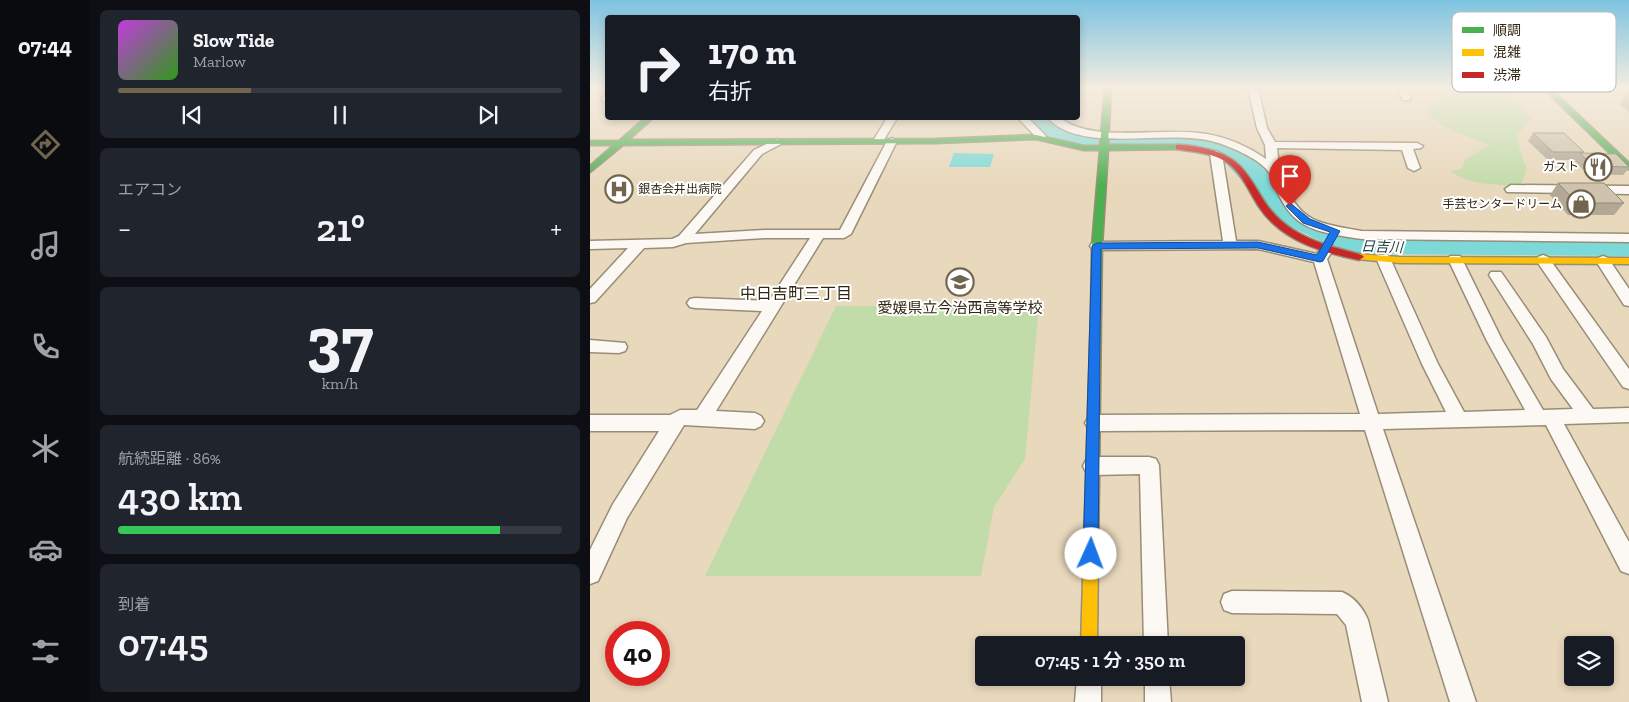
<!DOCTYPE html>
<html lang="ja">
<meta charset="utf-8">
<style>
:root{--surface:#171b24;--page:#20242c;--text:#f1f3f6;--muted:#9ea1a6;--line:#363941;--accent:#72654e}
body{margin:0;font-family:"Zilla Slab","Noto Sans JP",serif;background:var(--page);color:var(--text);height:100vh;display:flex;flex-direction:column;font-size:19px;white-space:nowrap}
*{box-sizing:border-box;margin:0}
p{font-size:16px;color:var(--muted)}
.icon{flex:none;width:28px;height:28px;fill:none;stroke:currentColor;stroke-width:2;stroke-linecap:round;stroke-linejoin:round}
.map{position:relative;flex:1;overflow:hidden}
.side{display:flex;flex-direction:column;gap:10px;padding:10px;background:#0d0f14;width:500px}
.side>*{flex:none}
.top-card{position:absolute;left:15px;top:15px;width:475px;height:105px;border-radius:5px;box-shadow:0 2px 8px #0003;background:#171b24;color:var(--text);overflow:hidden}
.buttons{position:absolute;left:974px;top:636px;display:grid;gap:10px}
.buttons a{display:grid;place-items:center;width:50px;height:50px;border-radius:5px;background:var(--surface);box-shadow:0 2px 8px #0003;font-size:25px}
.speed{position:absolute;left:15px;top:621px;display:flex;gap:10px;font-size:25px;font-weight:700;text-align:center}
.speed>*{display:grid;place-content:center;width:65px;height:65px;border-radius:50%;background:var(--surface);box-shadow:0 2px 8px #0003;line-height:1}
.speed .limit{border:8px solid #d22;background:#fff;color:#111}
.pin{position:absolute;display:grid;place-items:center;width:42px;height:42px;color:#fff;margin:-51px -21px;border-radius:50% 50% 50% 0;rotate:-45deg;box-shadow:0 0 5px #0007}
.pin .icon{rotate:45deg}
.me{position:absolute;width:55px;margin:-28px;rotate:2deg;stroke-linejoin:round;filter:drop-shadow(0 0 4px #0008)}
.turn{display:flex;align-items:center;gap:18px;height:105px;padding:0 20px;font-size:22px}
.turn .icon{width:65px;height:65px;stroke-width:2.5}
.turn b{display:block;font-size:35px;line-height:42px}
.big{font-size:38px;font-weight:600;line-height:1.1}
.side .tile{flex:1;display:flex;flex-direction:column;justify-content:center;gap:8px;min-width:0;padding:0 18px;border-radius:8px;background:var(--page)}
.side .dial{align-items:center;gap:0}
.dial b{font-size:65px;line-height:1}
.song{display:flex;align-items:center;gap:15px}
.cover{width:60px;height:60px;border-radius:8px;background:linear-gradient(135deg,hsl(290 70% 55%),hsl(110 70% 35%))}
.played{height:5px;border-radius:2px;background:linear-gradient(90deg,var(--accent) 30%,var(--line) 30%)}
.keys{display:flex;justify-content:space-around;direction:ltr}
.heat{display:flex;justify-content:space-between;align-items:center;font-size:28px;direction:ltr}
.charge{height:8px;border-radius:4px;background:linear-gradient(90deg,#34c759 86%,var(--line) 0)}
.trip{position:absolute;left:385px;top:636px;width:270px;height:50px;border-radius:5px;background:var(--surface);box-shadow:0 2px 8px #0003;font-weight:600;line-height:50px;text-align:center}
main{display:flex;flex:1;min-height:0}
.tab-bar{display:flex;flex-direction:column;width:90px;justify-content:space-around;align-items:center;background:#090b0e;color:var(--muted)}
.tab-bar .icon{width:35px;height:35px}
.tab-bar .on{color:var(--accent)}
.tab-bar b{font-size:22px;color:var(--text)}
.map>svg:first-child{display:block}
.green{fill:#c2dca9}
.water{fill:#7dd9d7}
.lines{fill:none;stroke-linecap:round;stroke-linejoin:round}
.street-casing{stroke:#998d77;stroke-width:3}
.fast-casing{stroke:#998d77;stroke-width:3}
.slow-casing{stroke:#998d77;stroke-width:3}
.jam-casing{stroke:#998d77;stroke-width:3}
.street{fill:#fcf9f5;fill-rule:evenodd}
.fast{fill:#4caf50;fill-rule:evenodd}
.slow{fill:#ffc107;fill-rule:evenodd}
.jam{fill:#c62828;fill-rule:evenodd}
.wall{fill:#b3a895}
.building{fill:#d0c3ad;stroke:#928879}
.route{fill:#1a73e8;stroke:#114b97}
.labels{text-anchor:middle;dominant-baseline:central;stroke-width:4;stroke-linejoin:round;paint-order:stroke}
.far-poi-label{font-size:12px;fill:#322713;stroke:#fff;text-anchor:end}
.far-water-label{font-size:14px;font-style:italic;fill:#1e3b3d;stroke:#fff}
.poi-label{font-size:15px;fill:#322713;stroke:#fff}
.neighbourhood-label{font-size:16px;fill:#322713;stroke:#fff}
.key{fill:#fff;stroke:#c2beb8;stroke-width:1}
.key-label{font-size:14px;fill:#322713}
</style>
<main>
<nav class="tab-bar">
<b>07:44</b>
<svg class="icon on" aria-label="directions" viewBox="0 0 24 24"><path d="M12 3l9 9-9 9-9-9zM9 14v-3h6M13 9l2 2-2 2"/></svg>
<svg class="icon" aria-label="music" viewBox="0 0 24 24"><path d="M9 18V5l10-2v13"/><circle cx="6" cy="18" r="3"/><circle cx="16" cy="16" r="3"/></svg>
<svg class="icon" aria-label="phone" viewBox="0 0 24 24"><path d="M5 4h4l2 5-3 2q2 4 5 5l2-3 5 2v4C11 20 4 13 5 4z"/></svg>
<svg class="icon" aria-label="climate" viewBox="0 0 24 24"><path d="M12 3v18M4 7l16 10M4 17L20 7"/></svg>
<svg class="icon" aria-label="car" viewBox="0 0 24 24"><path d="M5 17H2v-5l4-1 3-4h7l3 4 3 1v5h-3M9 17h6M6 11h13"/><circle cx="7" cy="17" r="2"/><circle cx="17" cy="17" r="2"/></svg>
<svg class="icon" aria-label="filters" viewBox="0 0 24 24"><path d="M4 7h16M4 17h16"/><circle cx="9" cy="7" r="2"/><circle cx="15" cy="17" r="2"/></svg>
</nav>
<section class="side">
<div class="tile">
<div class="song"><i class="cover"></i><div><b>Slow Tide</b><p>Marlow</p></div></div>
<div class="played"></div>
<div class="keys"><svg class="icon" aria-label="previous" viewBox="0 0 24 24"><path d="M18 5L8 12l10 7zM5 5v14"/></svg><svg class="icon" aria-label="pause" viewBox="0 0 24 24"><path d="M8 5v14M16 5v14"/></svg><svg class="icon" aria-label="next" viewBox="0 0 24 24"><path d="M6 5l10 7-10 7zM19 5v14"/></svg></div>
</div>
<div class="tile"><p>エアコン</p>
<div class="heat"><a>−</a><b class="big">21°</b><a>+</a></div>
</div>
<div class="tile dial"><b>37</b><p>km/h</p></div>
<div class="tile"><p>航続距離 · 86%</p><b class="big">430 km</b><div class="charge"></div></div>
<div class="tile"><p>到着</p><b class="big">07:45</b></div>
</section>
<div class="map">
<svg width="1039" height="702" viewBox="0 0 1039 702">
<rect width="100%" height="100%" fill="#e8d8bc"/>
<path class="green" d="M866,88l31,5v-5h17l27,31 -6,5 -8,13 5,20 5,12 -6,17c-24,-2 -51,0 -71,-15l12,-2 3,-9 24,-15c-22,-10 -50,-15 -63,-36l11,-7 7,-13z
M246,306h203l-14,153 -31,48 -13,69h-276z"/>
<path class="water" d="M438,118h18l12,9 11,5 17,3 101,3 29,5 29,10 23,17 27,48 44,19 25,3 265,2v14l-267,-2 -27,-6 -54,-26 -66,-70 -141,-7 -25,-9 -9,-5z
M364,153l40,1 -4,13h-41z"/>
<g class="lines">
<g class="street-casing">
<path id="street" d="M658,88h10l9,40 8,14 142,1 6,3 -2,2 -8,1 7,19 -6,3 -6,-3 -6,-18 -125,-2c2,25 12,59 36,71 15,7 32,9 49,12l267,3v8l-267,-3c-20,-3 -41,-5 -59,-15 -15,-9 -22,-24 -29,-39 -2,-4 -3,-11 -6,-14 -10,-13 -39,-25 -53,-29 -46,-14 -134,13 -167,-24 11,-2 15,3 24,7 10,4 20,6 30,7 65,5 104,-14 164,27l-1,-14 -8,-17z
M807,88h10l4,10 -2,2h-6z
M18,96v6l-6,-1v-4z
M297,118h10l-15,25h-8l-1,-2z
M428,118h10l18,18 -1,2h-8z
M302,138l5,3 -46,93 -7,4h-21l-107,173 39,2 6,3 3,5 -3,5 -6,3 -71,-4 -57,93 -29,63 -8,3v-34l23,-46 46,-73h-69v-16h80l10,-5h17l65,-99 -67,-3 -5,-1 -3,-4 3,-4 5,-1 74,3 41,-63h-45l-79,5 -13,4 -29,1 -49,54 -5,1v-14l38,-41 -38,1v-8l82,-2 7,-3 75,-86 23,-11 5,3 -1,2 -19,10 -67,80 70,-4h75l47,-89z
M626,151l6,3 14,87h22l59,13c4,-7 6,-10 15,-8l2,3 -7,10 51,155 68,-2 -24,-48 -46,-106 2,-3h10l2,3 48,106 26,48 61,-2 -38,-69 -39,-82 2,-3h10l2,3 40,81 41,70 30,-1 -22,-30 -18,-35 -44,-69 2,-3h10l45,65 17,32 30,40 36,-1v14l-65,2 65,118v32l-8,-3 -75,-146 -163,4 93,273h-26l-85,-272 -271,1 -6,-3 -3,-5 3,-5 6,-3 266,-1 -46,-152 -56,-13 -161,1 -5,-1 -2,-3 2,-3 5,-1 126,-1 -13,-87z
M921,185l118,1v8l-122,-2 -2,-3z
M953,255l5,2 81,112v20l-6,-2 -85,-124 -2,-3 2,-3z
M1013,256l5,2 21,31v17l-5,-1 -28,-44 2,-3z
M0,340l35,3 2,4 -2,4 -6,2 -29,-1z
M503,457h56l7,2 3,6 9,180h-24l-4,-171 -47,1 -7,-3 -3,-6 3,-6z
M642,591l110,1c12,5 21,16 26,28l20,82h-26l-16,-77 -9,-11 -105,-1 -8,-3 -3,-8 3,-8z
M487,678h24v24h-26z
M555,678h24l2,24h-26z"/>
</g>
<g class="fast-casing">
<path id="fast" d="M515,88h6l-3,57h71l4,2 -4,2 -71,1 -6,96 -1,68 -5,4 -5,-4 1,-68 8,-96h-16l-48,-11 -100,4 -313,2 -33,27v-6l24,-21h-24v-4h29l26,-23h8l-25,22 308,-1 100,-4 48,11h16z
M953,88h7l79,75v6h-3z"/>
</g>
<g class="slow-casing">
<path id="slow" d="M769,254l41,3 229,1v6l-229,-1 -44,-4 -2,-2z
M506,310l5,4 -4,331h-16l10,-331z"/>
</g>
<g class="jam-casing">
<path id="jam" d="M586,145c10,-1 21,2 31,4 49,11 44,49 78,75 23,18 49,23 77,31l2,2 -5,3c-38,-8 -77,-19 -100,-53 -11,-17 -17,-35 -34,-46 -16,-9 -32,-9 -49,-12z"/>
</g>
<use href="#street" class="street"/>
<use href="#fast" class="fast"/>
<use href="#slow" class="slow"/>
<use href="#jam" class="jam"/>
</g>
<path class="wall" d="M1039,90v22l-10,-8z
M943,133l51,19v1l45,14v1l-6,7 -36,-1 -12,-13 1,-1h-28l-20,-19z
M968,183l66,20 -10,12h-46l-18,-20z"/>
<path class="building" d="M943,133h31l20,19h-31z
M990,153l36,1 13,13 -36,-1z
M968,183h46l20,20h-47z"/>
<linearGradient id="sky" x2="0" y2="1"><stop stop-color="#7dc3e1"/><stop offset="0.47" stop-color="#f5ede1"/><stop offset="1" stop-color="#f5ede1" stop-opacity="0"/></linearGradient>
<rect width="1039" height="186" fill="url(#sky)"/>
<path class="route" d="M700,203l20,16 30,12 -17,30 -3,1 -62,-14 -157,1 -3,305 -2,5 -5,3 -6,-3 -2,-5 9,-308 5,-3 161,-1 59,13 13,-23 -27,-9 -17,-17z"/>
<defs>
<g id="restaurant-ring" transform="scale(1.4375)"><circle r="9.5" fill="#fff" stroke="#72654e" stroke-width="1.5"/><path d="M-5-6h1v4h1v-4h1v4h1v-4h1v5L-1.5 .5V6h-2V.5L-5-1ZM5-6V6H3V1.5H1.5Q1.5-4 5-6Z" fill="#72654e"/></g>
<g id="hospital-ring" transform="scale(1.4375)"><circle r="9.5" fill="#fff" stroke="#72654e" stroke-width="1.5"/><path d="M-5-5h3v3.5h4V-5h3V5h-3V1.5h-4V5h-3Z" fill="#72654e"/></g>
<g id="shop-ring" transform="scale(1.4375)"><circle r="9.5" fill="#fff" stroke="#72654e" stroke-width="1.5"/><path d="M-5-2.5h2.3a2.7 3.5 0 0 1 5.4 0H5L5.5 6h-11ZM-1.5-2.5h3a1.5 2.3 0 0 0-3 0Z" fill="#72654e"/></g>
<g id="school-ring" transform="scale(1.4375)"><circle r="9.5" fill="#fff" stroke="#72654e" stroke-width="1.5"/><path d="M0-5L7-2L0 1L-7-2ZM-4 1L0 2.5L4 1V4Q0 6-4 4Z" fill="#72654e"/></g>
</defs>
<g fill-rule="evenodd">
<use href="#restaurant-ring" x="1008" y="167"/>
<use href="#hospital-ring" x="29" y="189"/>
<use href="#shop-ring" x="991" y="204"/>
<use href="#school-ring" x="370" y="282"/>
</g>
<g class="labels">
<g class="far-poi-label">
<text x="989" y="167">ガスト</text>
<text x="48" y="189" text-anchor="start">銀杏会井出病院</text>
<text x="972" y="204">手芸センタードリーム</text>
</g>
<g class="far-water-label">
<text transform="translate(792 247) rotate(2)">日吉川</text>
</g>
<g class="poi-label">
<text x="370" y="308">愛媛県立今治西高等学校</text>
</g>
<g class="neighbourhood-label">
<text x="206" y="293">中日吉町三丁目</text>
</g>
</g>
<rect x="862" y="12" width="164" height="80" rx="8" class="key"/>
<rect x="872" y="27" width="22" height="6" fill="#4caf50"/>
<rect x="872" y="49" width="22" height="7" fill="#ffc107"/>
<rect x="872" y="72" width="22" height="6" fill="#c62828"/>
<g class="key-label">
<text x="903" y="35">順調</text>
<text x="903" y="57">混雑</text>
<text x="903" y="80">渋滞</text>
</g>
</svg>
<div class="buttons">
<a><svg class="icon" aria-label="layers" viewBox="0 0 24 24"><path d="M12 4l9 5-9 5-9-5zM3 14l9 5 9-5"/></svg></a>
</div>
<div class="speed"><div class="limit">40</div></div>
<div class="pin" style="left:700px;top:206px;background:#d93025"><svg class="icon" aria-label="arrive" viewBox="0 0 24 24"><path d="M6 21V4h12l-3 4 3 4H6"/></svg></div>
<svg class="me" style="left:501px;top:554px" viewBox="-20 -20 40 40"><circle r="19" fill="#fff"/><path d="M0-13L10 11 0 6-10 11z" fill="#1a73e8"/></svg>
<div class="trip">07:45 · 1 分 · 350 m</div>
<div class="top-card">
<div class="turn"><svg class="icon" aria-label="right" viewBox="0 0 24 24"><path d="M7 20v-9h11M14 6l5 5-5 5"/></svg><div><b>170 m</b>右折</div></div>
</div>
</div>
</main>
